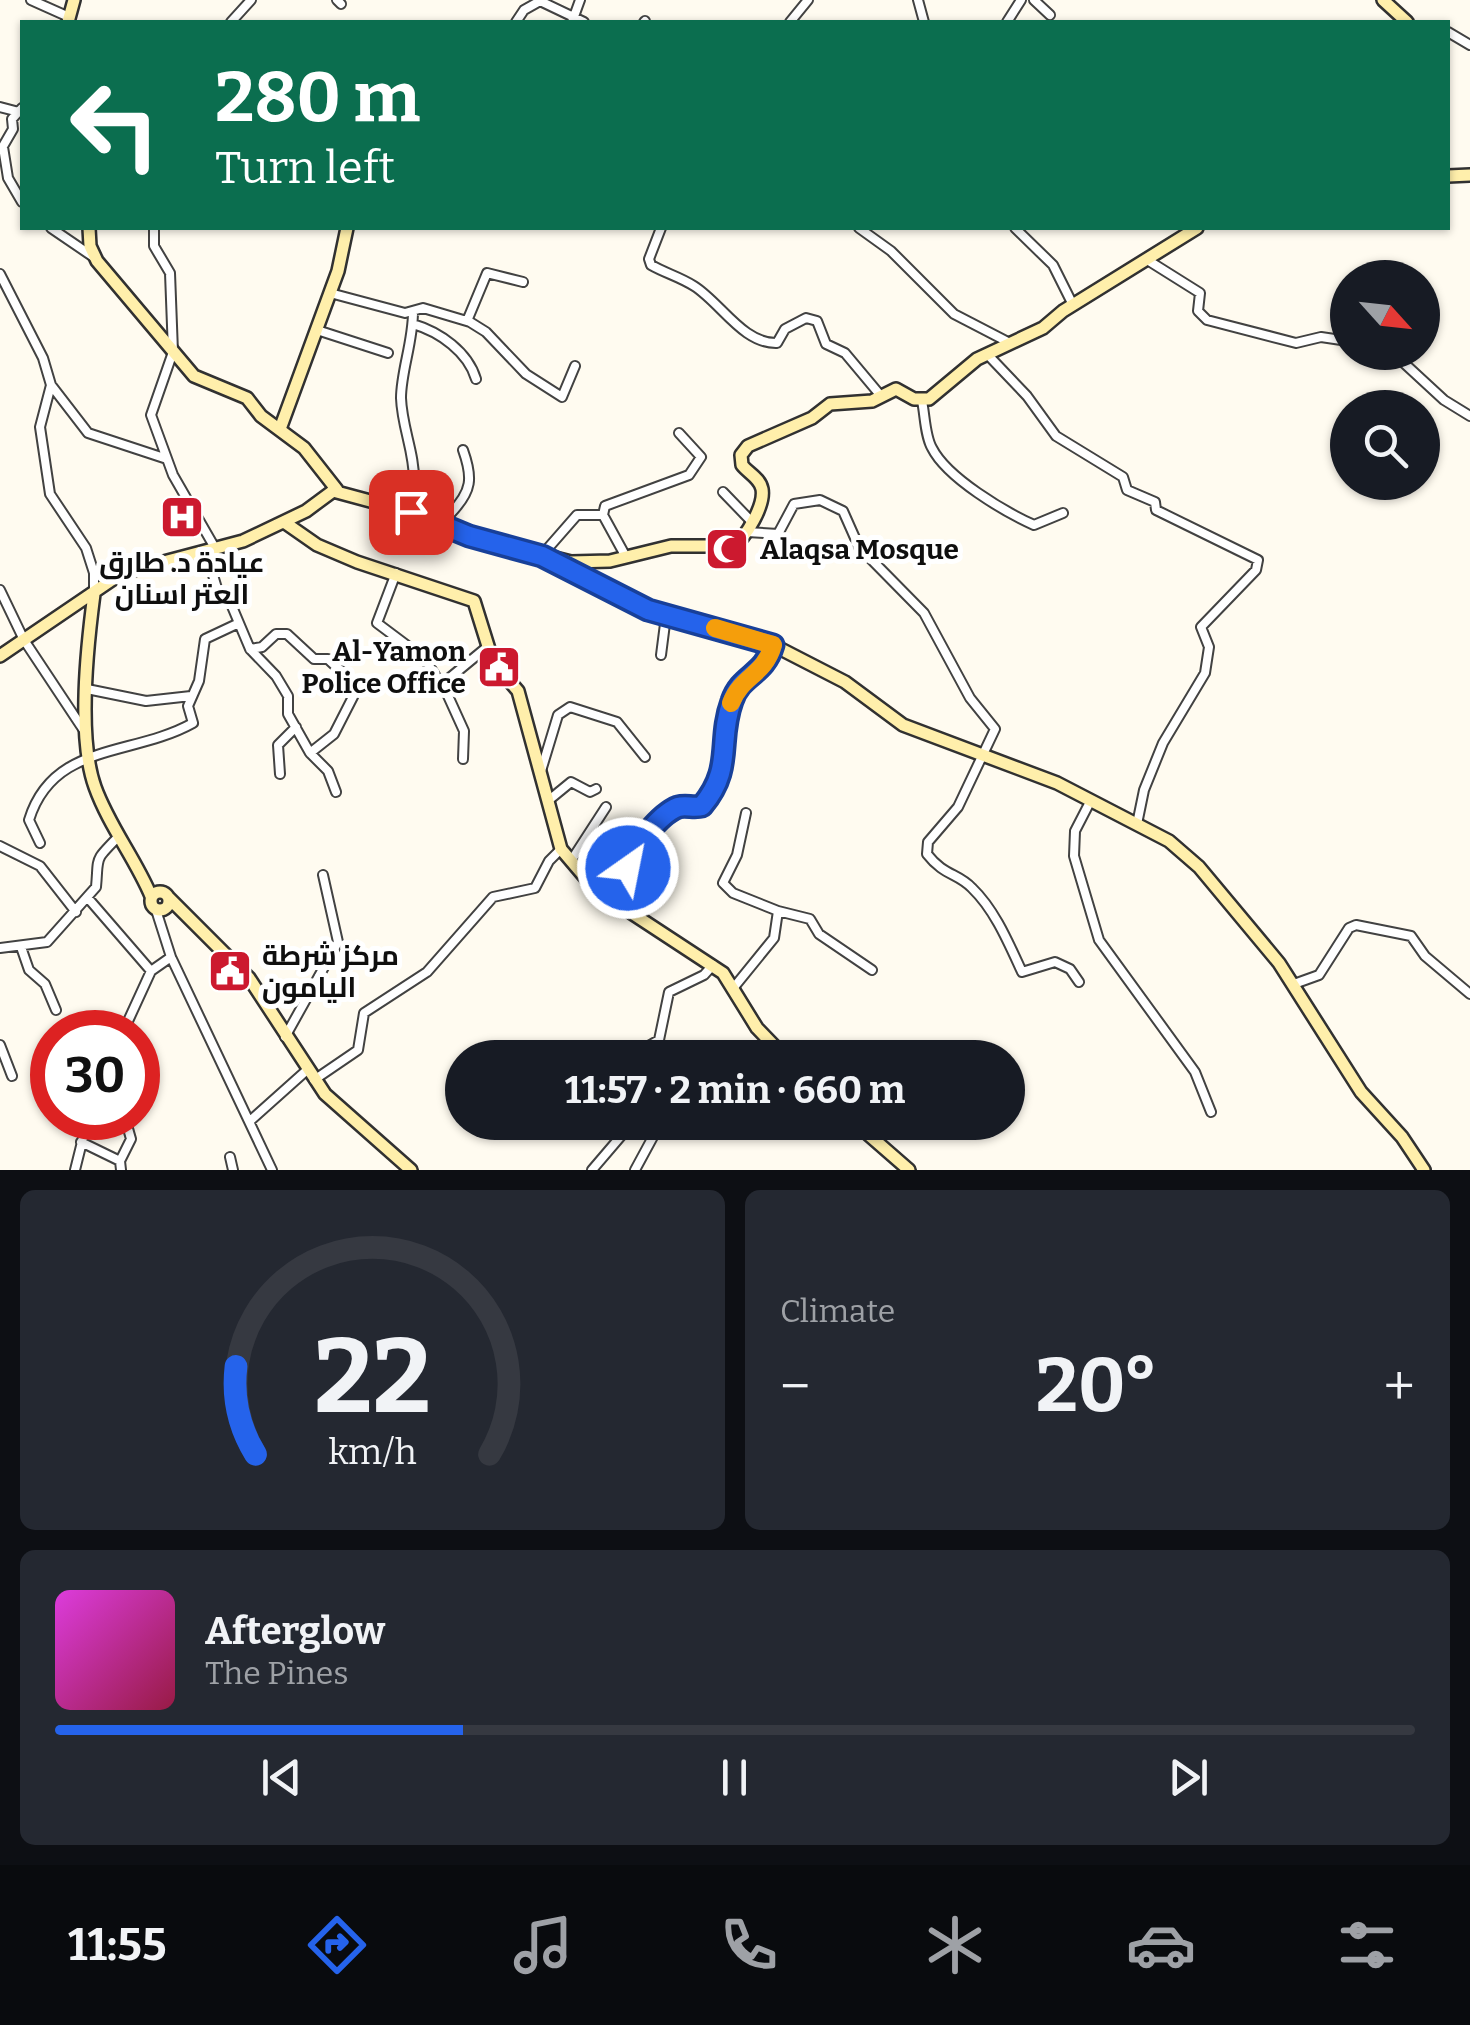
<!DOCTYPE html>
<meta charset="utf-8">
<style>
:root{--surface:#171b24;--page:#242831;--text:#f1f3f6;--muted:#9ea1a6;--line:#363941;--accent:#2563eb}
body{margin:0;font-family:Bitter,Cairo,serif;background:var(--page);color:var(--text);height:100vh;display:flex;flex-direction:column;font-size:38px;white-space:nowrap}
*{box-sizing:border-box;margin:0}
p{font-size:32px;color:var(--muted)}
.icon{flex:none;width:55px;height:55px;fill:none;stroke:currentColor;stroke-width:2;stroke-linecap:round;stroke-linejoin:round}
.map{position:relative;height:1170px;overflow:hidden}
.side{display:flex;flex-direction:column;gap:20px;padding:20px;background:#0d0f14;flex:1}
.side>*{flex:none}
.banner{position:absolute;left:20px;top:20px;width:1430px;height:210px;border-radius:0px;box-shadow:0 2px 8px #0004;background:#0b6e4f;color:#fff;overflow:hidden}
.needle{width:65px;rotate:117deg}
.controls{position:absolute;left:1330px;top:260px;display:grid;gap:20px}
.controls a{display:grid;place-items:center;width:110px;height:110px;border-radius:50%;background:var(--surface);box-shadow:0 2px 8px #0004;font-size:50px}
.speed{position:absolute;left:30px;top:1010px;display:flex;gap:20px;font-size:50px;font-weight:700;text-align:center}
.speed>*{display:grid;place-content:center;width:130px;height:130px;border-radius:50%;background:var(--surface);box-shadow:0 2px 8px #0004;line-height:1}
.speed .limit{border:15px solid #d22;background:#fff;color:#111}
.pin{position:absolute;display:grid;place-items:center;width:85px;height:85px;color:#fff;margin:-42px;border-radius:20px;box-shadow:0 5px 15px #0006}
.me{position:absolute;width:110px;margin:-55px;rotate:33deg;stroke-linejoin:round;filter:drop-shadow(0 0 8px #0008)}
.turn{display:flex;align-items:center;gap:35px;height:210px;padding:0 30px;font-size:45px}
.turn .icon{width:130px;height:130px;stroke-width:2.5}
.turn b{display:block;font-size:70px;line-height:85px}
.big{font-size:75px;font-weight:700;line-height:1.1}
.side .tile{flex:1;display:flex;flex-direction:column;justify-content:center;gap:15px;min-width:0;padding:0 35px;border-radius:15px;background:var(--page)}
.side .dial{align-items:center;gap:0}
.dial svg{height:260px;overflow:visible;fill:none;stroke:var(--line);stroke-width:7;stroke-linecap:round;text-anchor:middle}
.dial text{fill:var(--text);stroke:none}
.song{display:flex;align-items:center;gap:30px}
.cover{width:120px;height:120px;border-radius:15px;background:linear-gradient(135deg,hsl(300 70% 55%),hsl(340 70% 35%))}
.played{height:10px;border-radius:5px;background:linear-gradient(90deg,var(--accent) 30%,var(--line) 30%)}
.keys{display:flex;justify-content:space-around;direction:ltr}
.heat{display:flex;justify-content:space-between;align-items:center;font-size:55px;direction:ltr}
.side .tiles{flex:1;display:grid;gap:20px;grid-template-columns:1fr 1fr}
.tile:last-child{grid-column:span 2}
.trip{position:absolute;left:445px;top:1040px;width:580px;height:100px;border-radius:50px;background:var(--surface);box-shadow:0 2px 8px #0004;font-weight:700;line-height:100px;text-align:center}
.dock{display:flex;height:160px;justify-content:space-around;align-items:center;background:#090b0e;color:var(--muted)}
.dock .icon{width:70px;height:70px}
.dock .selected{color:var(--accent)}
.dock b{font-size:45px;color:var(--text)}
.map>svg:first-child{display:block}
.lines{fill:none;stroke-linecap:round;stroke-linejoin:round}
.street-casing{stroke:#424242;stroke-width:12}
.secondary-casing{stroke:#313131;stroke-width:16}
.street{stroke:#fff;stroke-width:8}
.secondary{stroke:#ffefab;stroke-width:11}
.route-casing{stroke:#184099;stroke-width:25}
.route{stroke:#2563eb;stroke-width:18}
.slow{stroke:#f59e0b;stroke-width:18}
.labels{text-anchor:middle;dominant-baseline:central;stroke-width:10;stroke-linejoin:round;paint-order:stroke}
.poi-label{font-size:28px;font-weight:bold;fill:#0f0f0f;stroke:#fff;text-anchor:start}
</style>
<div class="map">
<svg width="1470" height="1170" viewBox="0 0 1470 1170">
<rect width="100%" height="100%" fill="#fffbf0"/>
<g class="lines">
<g class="street-casing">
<path id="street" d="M31,0l38,17
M337,0l4,4
M918,0l6,22
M1034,0l16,15
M231,22l20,-22
M516,22l8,-12 16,-9 44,21
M572,22l8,-22
M644,22l1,-1
M790,22l18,-22
M1007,22l14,-22
M1448,32l22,13
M0,107l19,5
M3,147l5,31 14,24
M2,148l11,-19 -1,-10 10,-11
M51,228l44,30
M154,228v18l16,27 3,79 -22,63 22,60 42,73
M661,228l-12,31 2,6c14,8 29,12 43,21 27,17 49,58 83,57l8,-14 21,-11 11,3 9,23 19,9 36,43
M859,228l32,23 63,63 54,28
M1015,228l38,37 20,40
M1149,261l51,32 -2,18 9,9 89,23 25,-6 27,4
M0,274l43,84 8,27 -11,42 10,67 36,54 8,25v20
M330,293l75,20 18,-5 47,14 16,10 40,42 36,23 13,-31
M413,312c0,30 -12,60 -12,86 1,30 14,55 13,85l21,20 1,19
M467,321l20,-48 36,9
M413,324c27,8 55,28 63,55
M317,330l71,23
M1363,352l8,4 9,-4
M1392,352l52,48 26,16
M987,354l40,42 29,40 67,41 4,13 28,12 1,8 102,50 -2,10 -55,57 8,20 -4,26 -42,70 -19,47 -7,34
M51,385l37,48 79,26
M922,401c3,14 3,35 10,47 15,30 73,64 102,77l29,-12
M723,492l28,29
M437,513h14c21,-22 22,-35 12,-63
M747,532l31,2 16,-30 26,-4 23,11 16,36 65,66 46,85 25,31 -37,78 -30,35 -1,12c17,22 31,19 45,34 23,22 37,56 50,84l33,-10 15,7 9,13
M206,552l13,43 12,9 19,45 26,27 12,20v18l22,39 24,-19 24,-47 -30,-28h-14l-27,-25h-11l-14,13 -12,2
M542,555l35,-40h26
M626,557l-23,-42 2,-9 84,-31 12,-18 -22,-24
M396,573l-19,50 48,36 16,26 46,-38
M0,590l24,50 59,89
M661,655l5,-39
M444,687l20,44 -1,28
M87,689l59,12 45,-5
M310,753l18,18 8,21
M541,771l17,-56 12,-8 47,15 28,35
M280,774l-2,-29 18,-18
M549,800l22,-18 19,10 6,-3
M1091,800l-16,31 -1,25 25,84 96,132 16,40
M40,843l-11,-23c24,-78 103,-63 164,-97l-5,-17 11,-25 6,-42 34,-16
M0,846l40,20 36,46
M571,861l35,-54
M87,897l64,74
M615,902l27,-63 34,-31 28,-3c7,-10 17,-21 20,-34 7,-25 -1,-53 11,-78 12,-23 29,-18 38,-48
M156,910l15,47 101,213
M778,911l32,8 9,15 53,36
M21,947l8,23 16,14 11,26
M0,948l47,-6 49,-55c3,-31 -3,-25 23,-51
M1294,984l25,-9 30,-47 7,-3 55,11 14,20 45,38
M735,986l39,-48 4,-27 -45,-18 -10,-10 14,-28 9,-42
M123,1032l28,-61 20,-14
M285,1037l53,-95 -15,-67
M0,1045l12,31
M628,1058l31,-18 10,-48 35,-17 9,-10
M314,1080l44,-30 6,-37 63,-41 66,-75 42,-9 14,-27 12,-12
M251,1120l56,-50
M81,1142l39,19
M230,1157l3,13
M75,1170l13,-52
M121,1170l-1,-9 11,-22 -6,-21
M592,1170l41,-48
M635,1170l26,-48"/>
</g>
<g class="secondary-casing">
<path id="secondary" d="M1383,0l24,22
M68,22l6,-22
M1448,176l22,-1
M89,228l1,18 7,15 97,115 53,22 14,18 43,32 33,42
M280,429l58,-158 9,-43
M284,522l33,23 40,17 117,39 19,61 25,29 43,158 34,40 128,84 34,55 29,30
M556,563l92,46 125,36 72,37 58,43 154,58 112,58 30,26 80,96 82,129 41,45 22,33
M94,594c-7,53 -17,143 1,193 14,39 40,71 56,109
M0,656l122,-83 121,-32 63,-30 27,-20 78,21 58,24 102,26 39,-1 61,-15h62c13,-8 32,-41 29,-57 -2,-11 -14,-16 -20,-24l-1,-10 7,-9 64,-28 18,-14 42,-3 24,-12 18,10h15l48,-40 66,-31 20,-17 134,-83
M151 901a9 9 0 1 1 18 0a9 9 0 1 1-18 0Z
M169,898l80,80 76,116 86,76
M854,1122l55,48"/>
</g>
<use href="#street" class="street"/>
<use href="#secondary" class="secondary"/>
</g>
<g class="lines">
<g class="route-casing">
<path id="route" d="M411,512l58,24 73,20 106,54 125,35c-9,31 -32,29 -41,56 -15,41 2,67 -30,105 -7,2 -17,-1 -24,1 -18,7 -46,41 -50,61"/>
</g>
<use href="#route" class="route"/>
<path class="slow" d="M715,628l58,17c-9,31 -31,30 -42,58"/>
</g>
<defs>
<g id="hospital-square" transform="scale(2.25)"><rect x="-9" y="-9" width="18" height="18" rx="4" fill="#cc192f" stroke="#fff"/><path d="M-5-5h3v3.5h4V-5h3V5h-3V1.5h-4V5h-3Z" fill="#fff"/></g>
<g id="mosque-square" transform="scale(2.25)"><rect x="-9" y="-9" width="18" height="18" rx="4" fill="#cc192f" stroke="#fff"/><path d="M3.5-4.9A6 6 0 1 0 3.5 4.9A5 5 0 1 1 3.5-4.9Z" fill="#fff"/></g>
<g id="civic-square" transform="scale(2.25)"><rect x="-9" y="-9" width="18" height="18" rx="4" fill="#cc192f" stroke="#fff"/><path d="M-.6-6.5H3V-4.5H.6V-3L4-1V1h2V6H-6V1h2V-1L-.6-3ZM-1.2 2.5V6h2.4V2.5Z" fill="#fff"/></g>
</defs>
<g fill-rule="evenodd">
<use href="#hospital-square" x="182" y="517"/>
<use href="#mosque-square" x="727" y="549"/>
<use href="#civic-square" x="499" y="667"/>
<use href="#civic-square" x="230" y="971"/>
</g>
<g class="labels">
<g class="poi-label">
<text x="760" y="549">Alaqsa Mosque</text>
<text x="182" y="562" text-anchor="middle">عيادة د. طارق<tspan x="182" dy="32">العتر اسنان</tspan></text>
<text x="466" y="651" text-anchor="end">Al-Yamon<tspan x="466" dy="32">Police Office</tspan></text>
<text x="262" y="955">مركز شرطة<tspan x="262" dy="32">اليامون</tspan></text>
</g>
</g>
</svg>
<div class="controls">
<a><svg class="needle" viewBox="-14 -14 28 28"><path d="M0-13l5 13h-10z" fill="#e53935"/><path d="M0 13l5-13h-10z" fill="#9ea1a6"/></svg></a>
<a><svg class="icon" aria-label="search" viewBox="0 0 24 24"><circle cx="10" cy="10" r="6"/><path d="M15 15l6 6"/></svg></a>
</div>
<div class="speed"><div class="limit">30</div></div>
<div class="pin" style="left:411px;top:512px;background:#d93025"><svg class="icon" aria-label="arrive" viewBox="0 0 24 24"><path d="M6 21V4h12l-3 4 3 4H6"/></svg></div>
<svg class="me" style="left:628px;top:868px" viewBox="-20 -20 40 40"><circle r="17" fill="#2563eb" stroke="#fff" stroke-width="3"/><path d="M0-11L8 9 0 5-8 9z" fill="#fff"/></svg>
<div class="trip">11:57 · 2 min · 660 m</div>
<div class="banner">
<div class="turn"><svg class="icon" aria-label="left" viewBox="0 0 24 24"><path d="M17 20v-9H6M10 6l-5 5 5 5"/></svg><div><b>280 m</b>Turn left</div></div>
</div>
</div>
<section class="side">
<div class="tiles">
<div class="tile dial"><svg viewBox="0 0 100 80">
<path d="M14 69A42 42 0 1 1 86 69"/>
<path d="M14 69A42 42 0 0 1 8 42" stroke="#2563eb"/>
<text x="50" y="56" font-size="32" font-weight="700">22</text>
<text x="50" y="72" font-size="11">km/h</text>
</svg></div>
<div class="tile"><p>Climate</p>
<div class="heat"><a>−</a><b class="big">20°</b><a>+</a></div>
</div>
<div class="tile">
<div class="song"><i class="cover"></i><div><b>Afterglow</b><p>The Pines</p></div></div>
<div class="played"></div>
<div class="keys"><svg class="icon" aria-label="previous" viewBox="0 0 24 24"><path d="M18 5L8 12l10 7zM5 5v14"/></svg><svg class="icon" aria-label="pause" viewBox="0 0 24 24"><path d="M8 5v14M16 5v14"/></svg><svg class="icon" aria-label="next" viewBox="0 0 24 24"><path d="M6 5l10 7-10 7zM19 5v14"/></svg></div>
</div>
</div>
</section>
<nav class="dock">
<b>11:55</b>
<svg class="icon selected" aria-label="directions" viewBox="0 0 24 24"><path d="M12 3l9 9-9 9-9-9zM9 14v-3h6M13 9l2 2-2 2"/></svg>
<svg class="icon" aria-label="music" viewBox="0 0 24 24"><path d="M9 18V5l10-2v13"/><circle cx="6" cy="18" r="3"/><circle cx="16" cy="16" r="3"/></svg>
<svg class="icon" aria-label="phone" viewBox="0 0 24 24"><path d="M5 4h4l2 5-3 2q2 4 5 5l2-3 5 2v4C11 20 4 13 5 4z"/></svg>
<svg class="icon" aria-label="climate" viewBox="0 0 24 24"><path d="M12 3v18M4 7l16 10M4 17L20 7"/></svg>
<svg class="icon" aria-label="car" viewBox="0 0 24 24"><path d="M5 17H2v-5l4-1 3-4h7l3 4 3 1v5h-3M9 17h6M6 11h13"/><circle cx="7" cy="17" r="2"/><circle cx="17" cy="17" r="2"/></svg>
<svg class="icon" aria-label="filters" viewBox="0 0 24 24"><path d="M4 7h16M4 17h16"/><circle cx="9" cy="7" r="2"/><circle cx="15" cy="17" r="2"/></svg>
</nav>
